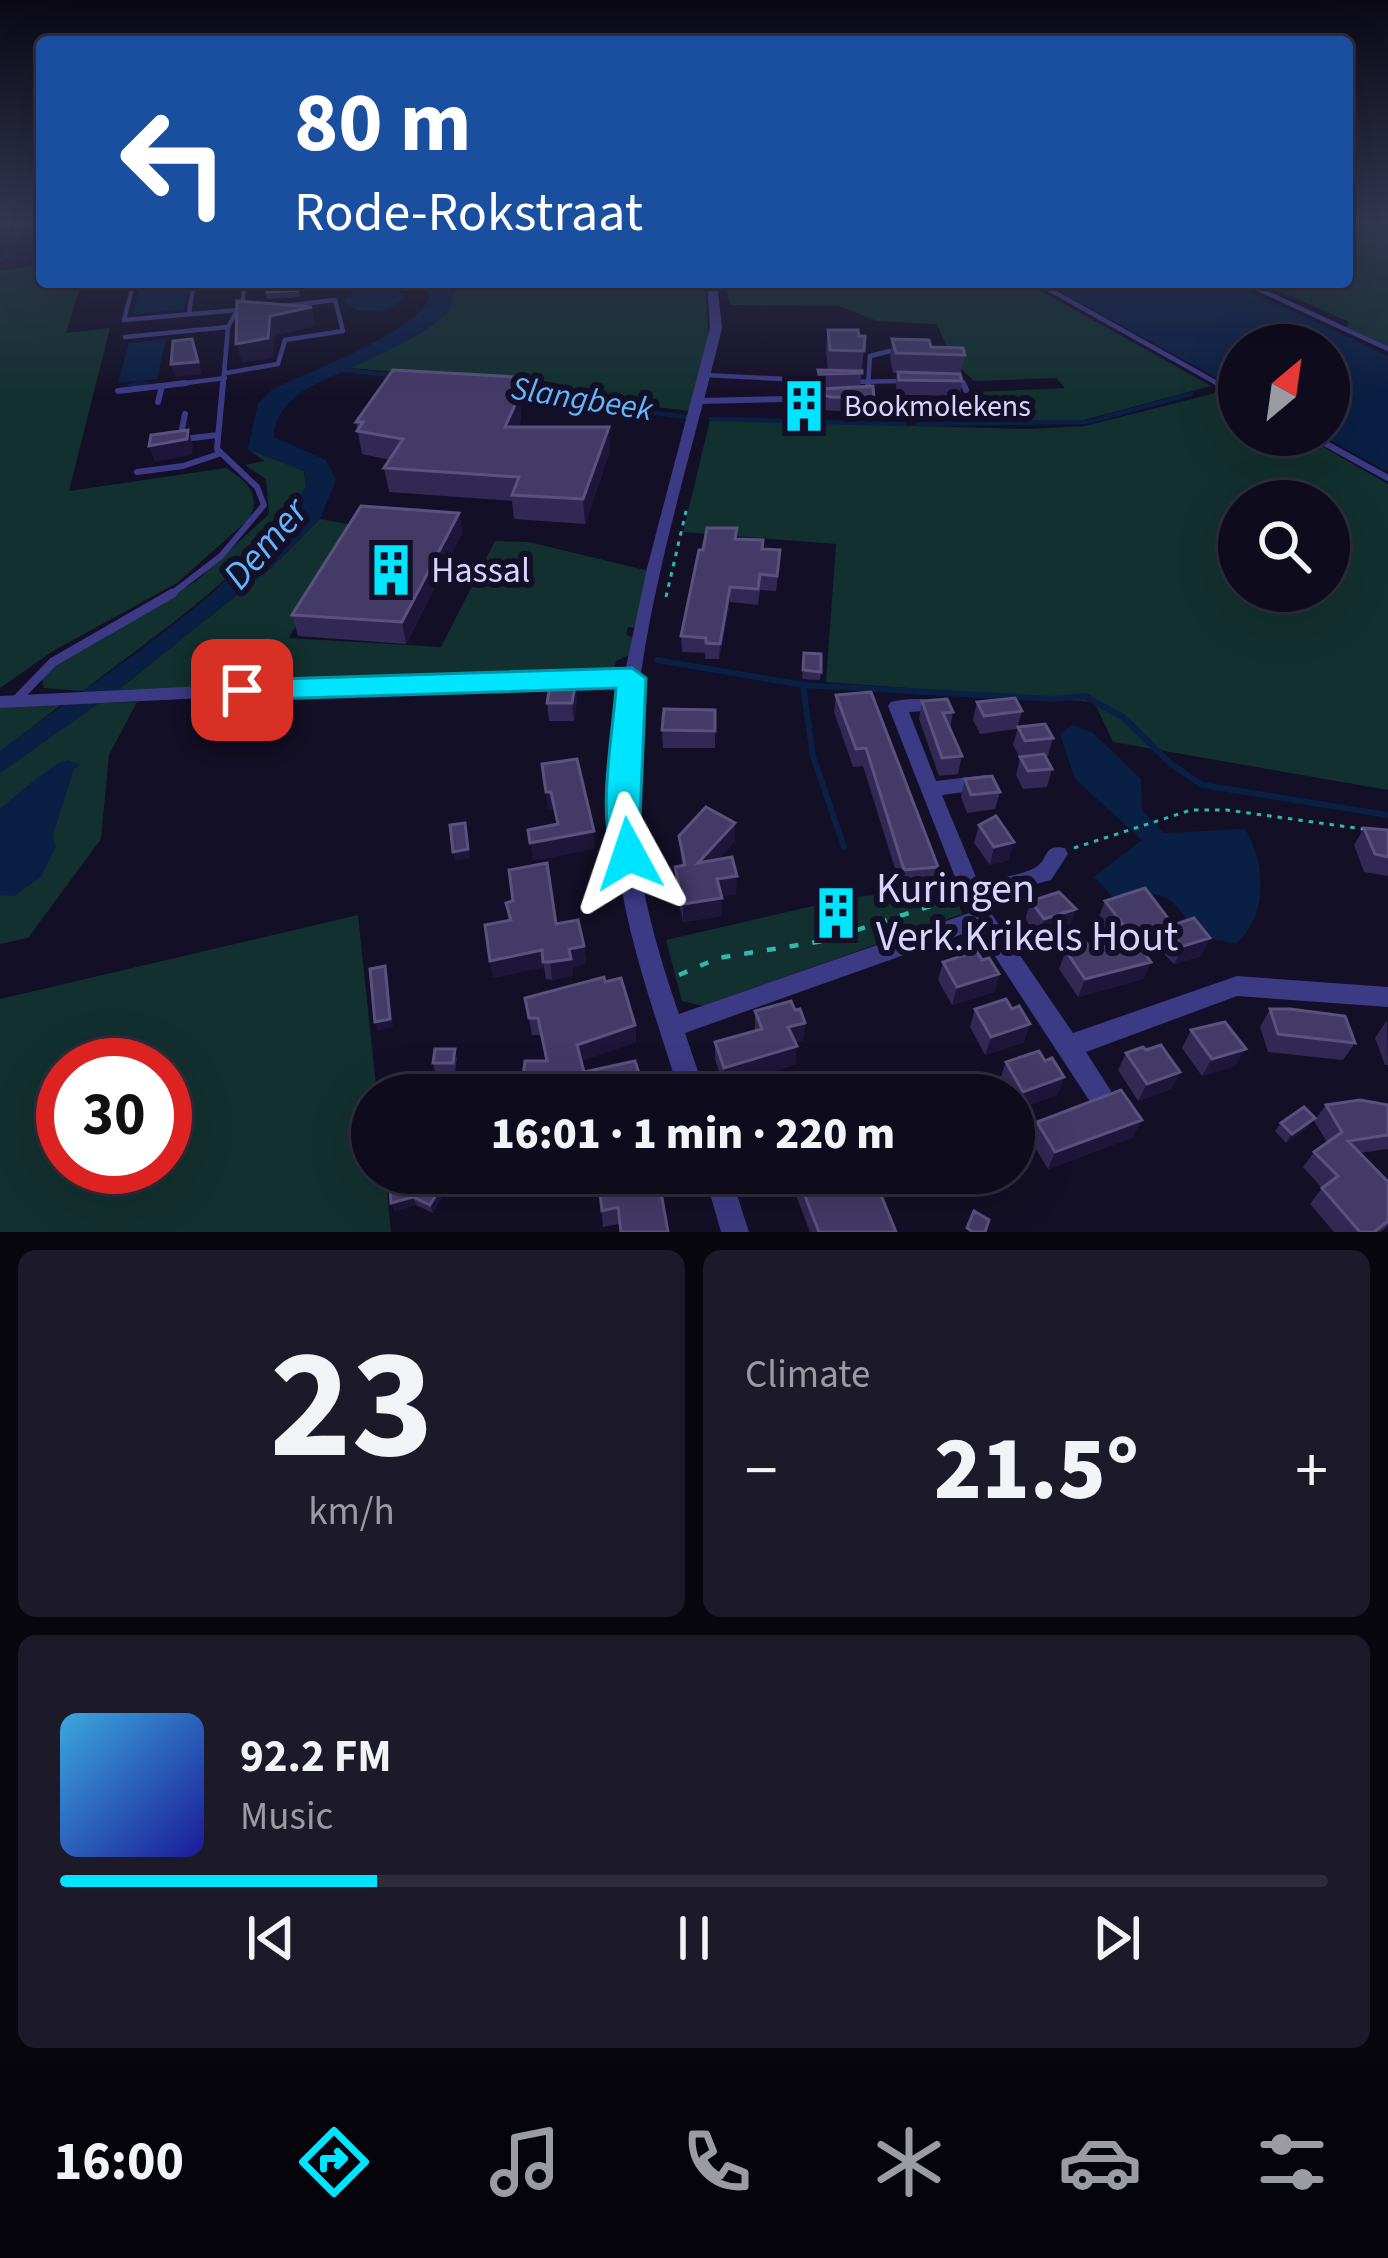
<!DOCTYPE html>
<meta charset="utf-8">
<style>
:root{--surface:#0e0b1c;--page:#1c1929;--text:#f1f3f6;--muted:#9b9ba3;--line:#2e2b3b;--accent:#00e5ff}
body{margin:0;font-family:"Source Sans 3",sans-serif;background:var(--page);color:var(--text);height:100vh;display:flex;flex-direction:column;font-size:45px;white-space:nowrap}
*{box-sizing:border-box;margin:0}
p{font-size:39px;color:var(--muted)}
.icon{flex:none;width:66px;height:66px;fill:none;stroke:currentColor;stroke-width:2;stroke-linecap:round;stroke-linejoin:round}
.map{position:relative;height:1232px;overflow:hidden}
.drawer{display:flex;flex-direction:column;gap:18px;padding:18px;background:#08060f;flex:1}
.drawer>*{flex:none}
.guide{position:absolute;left:36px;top:36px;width:1317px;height:252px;border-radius:12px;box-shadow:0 12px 48px #0002,0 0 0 3px var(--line);background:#1a4fa0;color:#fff;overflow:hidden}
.needle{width:78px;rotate:29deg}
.fabs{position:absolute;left:1218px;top:324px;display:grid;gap:24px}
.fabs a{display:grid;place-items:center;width:132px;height:132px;border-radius:50%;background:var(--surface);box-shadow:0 12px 48px #0002,0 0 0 3px var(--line);font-size:60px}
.speed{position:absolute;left:36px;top:1038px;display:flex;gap:24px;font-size:60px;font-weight:700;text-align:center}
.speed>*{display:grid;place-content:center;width:156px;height:156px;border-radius:50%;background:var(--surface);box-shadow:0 12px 48px #0002,0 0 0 3px var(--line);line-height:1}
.speed .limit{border:18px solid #d22;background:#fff;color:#111}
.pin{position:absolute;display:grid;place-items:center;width:102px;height:102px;color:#fff;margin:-51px;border-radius:24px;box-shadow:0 6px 18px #0006}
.me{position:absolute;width:132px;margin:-66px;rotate:355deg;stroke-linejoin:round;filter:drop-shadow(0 0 9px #0008)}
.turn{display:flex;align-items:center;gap:42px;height:252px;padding:0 60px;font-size:54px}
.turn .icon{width:156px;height:156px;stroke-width:2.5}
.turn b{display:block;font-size:84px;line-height:102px}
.big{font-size:90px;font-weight:800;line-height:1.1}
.drawer .widget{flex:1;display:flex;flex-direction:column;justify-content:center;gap:18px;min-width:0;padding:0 42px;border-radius:18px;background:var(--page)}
.drawer .dial{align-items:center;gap:0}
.dial b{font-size:156px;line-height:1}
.song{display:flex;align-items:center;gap:36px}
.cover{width:144px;height:144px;border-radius:18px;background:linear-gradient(135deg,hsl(200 70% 55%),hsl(240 70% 35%))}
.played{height:12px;border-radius:6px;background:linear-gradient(90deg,var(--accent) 25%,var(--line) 25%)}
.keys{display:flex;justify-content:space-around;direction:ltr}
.heat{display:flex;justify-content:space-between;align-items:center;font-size:66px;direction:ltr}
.drawer .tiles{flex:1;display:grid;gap:18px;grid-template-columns:1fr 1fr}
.widget:last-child{grid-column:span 2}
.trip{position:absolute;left:351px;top:1074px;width:684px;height:120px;border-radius:60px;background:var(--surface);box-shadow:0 12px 48px #0002,0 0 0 3px var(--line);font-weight:800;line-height:120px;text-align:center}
.tab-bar{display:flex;height:192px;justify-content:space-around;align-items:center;background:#06040b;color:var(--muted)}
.tab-bar .icon{width:84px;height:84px}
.tab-bar .selected{color:var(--accent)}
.tab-bar b{font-size:54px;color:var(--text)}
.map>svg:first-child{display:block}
.green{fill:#12302f;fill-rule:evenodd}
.water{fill:#0a1f44}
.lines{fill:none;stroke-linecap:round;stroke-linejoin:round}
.stream-far1{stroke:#0a1f44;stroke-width:4.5}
.stream{stroke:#0a1f44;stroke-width:6}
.path-far1{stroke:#2fb8b0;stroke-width:3;stroke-dasharray:4.5 6;stroke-linecap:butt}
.path{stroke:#2fb8b0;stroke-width:4.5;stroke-dasharray:9 14;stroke-linecap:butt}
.lane-far2{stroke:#3d3a85;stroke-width:4.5}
.lane-far1{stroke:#3d3a85;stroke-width:6}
.lane{stroke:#3d3a85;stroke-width:9}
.street{fill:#3d3a85;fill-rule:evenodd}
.wall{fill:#312854}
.shaded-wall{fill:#1d163a}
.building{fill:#433a66;stroke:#5a527e;stroke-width:3}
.route{fill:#00e5ff;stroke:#0095a6;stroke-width:3}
.labels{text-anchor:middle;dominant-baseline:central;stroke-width:12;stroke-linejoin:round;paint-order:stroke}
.far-poi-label{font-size:30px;fill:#d9d4ff;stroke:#130f26;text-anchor:start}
.far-water-label{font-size:33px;font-style:italic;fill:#62b6ff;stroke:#130f26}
.poi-label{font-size:36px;fill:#d9d4ff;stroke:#130f26;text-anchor:start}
.water-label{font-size:39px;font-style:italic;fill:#62b6ff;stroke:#130f26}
.near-poi-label{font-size:42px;fill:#d9d4ff;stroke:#130f26;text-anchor:start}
</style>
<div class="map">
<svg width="1388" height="1232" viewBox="0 0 1388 1232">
<rect width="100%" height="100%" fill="#130f26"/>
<path class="green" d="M1347,224h41v123l-42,-20 3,-5 -91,-40h89z
M42,265v17h40l-16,51 44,-5 -41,163 157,-23c21,13 36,27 23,51l-72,64 -124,68 -53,37v-417z
M452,282h253l4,58 -18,71 -99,-11 -51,-16 -191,-16 97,-54z
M725,282h300l186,104 -131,35 -172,-2 -5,-22 72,2 -1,-7 91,-4 -9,-10 -82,3 -22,-21 -15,-36 -60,-3 -38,-15 -109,-1z
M1223,391l16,8v36h63l86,49v306l-275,-48 -19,-40 -268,-20 10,-138 -153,-12 27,-112 318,9 57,-3zM1239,501h90v90h-90z
M248,449l56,22 2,16c-54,85 -145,143 -223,204l-39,-3 -2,-9 19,-19 134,-78 74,-68 -3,-35 -21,-14 19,-4z
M320,519l33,6 -64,113 152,9 54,-106 34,1 120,29 -14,57 -7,-1 -2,8 7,2 -4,18 -13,6 -3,12 -12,1 -483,16 156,-125z
M137,702l-28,53 -8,84 -73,99 -28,6v-171l97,-70z
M62,704l-61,47h-1v-44z
M953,889l9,25 -259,92 -21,-5 -16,-61 186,-43z
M358,915l19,180h-5v78h13l6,59h-391v-233zM63,1065h102v102h-102z"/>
<path class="water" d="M141,282h51l-8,27 -52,6z
M313,282h58l-11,7 32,-2 14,10c-15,16 -47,21 -63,4l16,-13 -31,2z
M423,282h29c2,10 3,18 -3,27 -19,31 -114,62 -149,84 -14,11 -26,25 -26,44l52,23 10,20 -16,39 -46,46 -156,125 -118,83v-22c104,-79 234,-152 306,-264l-2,-16 -56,-22 10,-46 15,-14c37,-18 144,-57 157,-92z
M1043,282h186l159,74v116l-68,-37h9v-90h-90v45z
M166,339l-9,40 -17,2 9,1 -4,4h-20l11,-5 -18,2 11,-40z
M1073,725l20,8 48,46 1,31 22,23 81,-4c21,34 23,86 -8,114 -73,-5 -42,-72 -119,-40l-24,-26 48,-37 -67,-61 -15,-45z
M68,760l13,5 -7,4 -21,66 3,12 -15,30 -27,19 -14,-1v-87c17,-11 52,-46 68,-48z"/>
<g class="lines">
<path class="stream-far1" d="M0,259l15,-8 2,-27
M341,370l52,5
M514,387l71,17 102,13
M711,419l193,5
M918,424l170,-2 103,-28"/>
<path class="stream" d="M657,660l146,25 250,14 32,-3 38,21 47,46 32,22 186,30
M803,685l10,71 31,91"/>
<path class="path-far1" d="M666,597l21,-90
M1074,848l117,-38h36l136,19"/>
<path class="path" d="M679,975l39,-17 105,-17 129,-42"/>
<path class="lane-far2" d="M134,282l-10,38 114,-10
M1036,282l186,104
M1243,282l145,67
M189,313l5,-31
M125,337l103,-10
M226,373l52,-9 7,-24 58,-9 -8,-31 -52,6
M705,375l119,6
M851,382l50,-1
M952,382l12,4
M162,386l63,-8
M223,386l5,-59 15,-28 2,-17
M868,386l2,-30 20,-5"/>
<path class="lane-far1" d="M963,383l3,7
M1217,383l22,12
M868,388v-5
M118,391l68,-8
M700,401l130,-3
M158,402l4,-16
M1310,435l78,43
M180,439l5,-25
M184,439l34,-4
M137,472l46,-6 36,-12
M169,596l52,-40 43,-51 -7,-18 -40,-38 6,-66"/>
<path class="lane" d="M16,700l37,-38 120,-69"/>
<path class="street" d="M707,282h10l5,46c-36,152 -99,333 -88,489 4,67 23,133 45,197l290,-101 -81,-207 3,-4c14,-4 35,-4 49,0l3,4 -3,4 -31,2 27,69 50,-6 7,2 3,5 -3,5 -7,2 -44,6 36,87c14,-3 46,-7 58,-15 14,-9 6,-23 29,-19l3,6 -17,26 -67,18 7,15 82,120 164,-57 151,11v20l-151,-11 -151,56 25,39 -4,9 -9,3 -9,-3 -112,-171 -292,104 21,62h-26c-25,-82 -57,-166 -65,-253 -5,-52 0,-106 8,-158l-210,4 -413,20v-12l413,-20 212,-4 22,-104 63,-240z
M704,1173h26l19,59h-28z"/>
</g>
<path class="wall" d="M298,287l2,10 -33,2 -1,-7z
M828,330l37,6 -5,51 14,11 -2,15 -51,-3v-21h-3l-1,-4 1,-15h10l-2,-19z
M892,339l73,16 -5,20 2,6 -2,15 -63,-1 -1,-8 1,-14h-4l-3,-15z
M520,400l1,21 -3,6 92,24 -25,73 -71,-5 -2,-18 -123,-9 -5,-24 6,-8 -28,-6 -6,-32z
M459,513l3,20 -56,111 -108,-8 -6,-21z
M736,539l26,10 17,17 -3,25 -16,-1 -2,15 -28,-3 -11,57h-14v-6l-23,-1 -1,-16 22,-86z
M804,653l17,19 -1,8 -18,-1z
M836,695l102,172 -4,17 -33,4 -38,-122 -10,1 -19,-55z
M577,698l-3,23h-25l-2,-18z
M922,701l31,11 -3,17 12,27 -4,18 -19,2 -20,-57z
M977,702l45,9 -5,18 -37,5 -7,-14z
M715,710v38h-52l-1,-18z
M1018,727l35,11 -5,18h-3l7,13 -5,18 -24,2 -7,-14 4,-17 -7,-13z
M965,779l35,13 -5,17 -28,4 -6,-16z
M735,823v18l-17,18 18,35 -14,2v20l-39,6 -8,-37v-18l7,-1 -3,-30z
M979,825l30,35 -19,5 -16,-22z
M1364,828l24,2v46l-24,-4 -10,-27z
M1031,901l39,26 -32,10 -13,-18z
M1105,901l68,24 28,31 -27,8 -17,-17 -13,5 7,10 -8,17 -65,18 -19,-28 9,-24 24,6 24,-8 -18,-24z
M506,903l50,21 28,22 2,18 -14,3 1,9 -21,4 -6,-1 -2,-12 -51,11 -3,-17 18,-41z
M982,960l17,14 -5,18 -42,13 -14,-25 5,-18z
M605,982l30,43 1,17 -55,19 3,11 62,23 -120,-2 -3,-17 23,-15 -5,-26h-9l-7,-37z
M975,1009l49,33 -39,13 -15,-28z
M1270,1009l85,34 -12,17 -75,-8 -8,-25z
M795,1010l10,13 -2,17 -7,2v22l-72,22 -9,-27v-17l40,-11v-20z
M1387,1020l1,45h-3l-10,-27z
M1191,1030l44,36 -33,10 -20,-28z
M1146,1050l34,22 -9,17 -33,12 -20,-31 8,-17z
M457,1057l-2,15h-20l-2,-9z
M1045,1061l19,16 -7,18 -40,14 -3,-5v-9h-5l-9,-16 6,-17z
M1326,1105h62v44l-28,4 28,29v44l-8,6h-46l-24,-28 12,-16 -19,-21 11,-15 13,-10 -13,-21z
M1037,1122l96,15 -85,32 -18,-30z
M1281,1123l28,3 -23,17 -11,-12z
M389,1173h16l35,15 2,8 -9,17 -17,-8 -22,6z
M573,1173h37l-2,13 -34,-3z
M796,1173l100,59h-86l-16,-42z
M600,1193l68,39 -49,-8 -16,3z"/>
<path class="shaded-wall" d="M312,307l4,19 -41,10 -2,22 -31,5 -6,-19 34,-28z
M192,339l10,35 -27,3 -4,-13z
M518,377l3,44 -13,29 -3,-23 2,-30z
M609,427l1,24 -25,73 -2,-25z
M188,430l5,16 -1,9 -37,7 -6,-16z
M459,513l3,20 -56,111 -4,-22z
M730,587v15l-11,57 1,-15z
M576,680l1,18 -3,23 -2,-18z
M546,792h5l2,18h-5z
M465,823l5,35 -15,3 -2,-9z
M735,823v18l-37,40v-18z
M594,831l1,18 -62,12 -3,-18z
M1014,842l-5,18 -19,5 4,-18z
M737,876l-1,18 -19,3v-18z
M722,898v18l-39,6v-18z
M1076,909l-6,18 -32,10 6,-18z
M1165,929l-8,18 -30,10 7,-18z
M1210,938l-9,18 -27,8 9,-18z
M584,946l2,18 -14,3 1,9 -21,4 -2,-18 19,-13z
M542,950l2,17 -51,11 -3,-17z
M1151,962l-8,17 -65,18 7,-18z
M385,966l3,9 5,52 -15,4 -3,-9z
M999,974l-5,18 -42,13 5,-18z
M805,1023l-2,17 -16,5 1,-18z
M1030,1024l-6,18 -39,13 6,-18z
M635,1025l1,17 -57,20 -2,-17z
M797,1046l-1,18 -72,22v-18z
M1246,1049l-11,17 -33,10 10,-17z
M1180,1072l-9,17 -33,12 9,-17z
M1064,1077l-7,18 -40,14 6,-17z
M1315,1118l-6,8 -23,17 6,-9z
M1142,1120l-9,17 -85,32 7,-17z
M440,1188l2,8 -9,17 -3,-8z
M413,1197l3,8 -22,6 -3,-8z"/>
<path class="building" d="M285,283l13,4v3l-32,2z
M237,301l75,6 -42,9 -2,22 -32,6z
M828,330h30l1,6h6l-1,15 -34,-1z
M192,339l6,23 -27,2 2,-23z
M892,339l37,1 2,7 32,1 2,7 -69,-2z
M393,370l125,7 -11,20 11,1 -13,29h104l-26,72 -71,-4 7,-18 -135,-9 19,-29 -46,-8 6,-9h-7z
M818,370l44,1v2l-43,1z
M898,372l62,2 2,7 -63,-1z
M873,386l1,12 -43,-1 -9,-2 -1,-6z
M188,430l-1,9 -38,7 2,-11z
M361,506l98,7 -57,109 -110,-7z
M707,528h30l-2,11 28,1 -1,9 18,1 -3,26 -17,-2 -2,15 -28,-2 -10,57 -14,-1v-5l-25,-2 18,-86h4z
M804,653l17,1v18l-18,-2z
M551,680h25l-4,23h-25z
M871,692l67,175 -34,3 -38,-122 -10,1 -20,-54z
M1015,698l7,13 -38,5 -7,-14z
M947,699l6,13 -10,1 19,43 -20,2 -20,-57z
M664,709l51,1v21l-53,-1z
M1045,724l8,14 -28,3 -7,-14z
M1044,754l8,15 -24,2 -8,-14z
M577,759l17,72 -64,12 -2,-13 30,-6 -7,-32h-5l-4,-28z
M992,776l8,16 -29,3 -6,-16z
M706,807l29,16 -37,40 34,-6 5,19 -20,3 5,19 -39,6 -8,-37 10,-2 -6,-29z
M996,816l18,26 -20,5 -15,-22z
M465,823l3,26 -15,3 -3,-27z
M1364,828l24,2v27l-13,-3z
M547,863l9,61 22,-4 6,26 -15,3 2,10 -21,3h-7l-1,-12 -52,11 -5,-36 26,-5 -5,-17 7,-2 -4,-31z
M1145,888l28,37 21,-7 16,20 -27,8 -18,-17 -31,10 -29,-38z
M1059,892l17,17 -32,10 -13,-18z
M1133,937l18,25 -66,17 -19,-28 5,-2 -3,-4 16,-5 8,11z
M977,951l5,9 7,-2 10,16 -42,13 -14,-25z
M385,966l5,53 -15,3 -5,-53z
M604,977l1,5 16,-4 14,47 -58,20 7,27 51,-11 11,34h-23l-4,-11 -1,11h-36l-6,-19h-53l2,-15h22l-9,-43h-9l-4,-20z
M1006,999l6,10 7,-3 11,18 -39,13 -16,-28z
M791,1001l4,9 5,-1 5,14 -17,4 9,19 -73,22 -9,-26 47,-13 -7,-18z
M1270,1009h20l55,7 10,27 -77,-9z
M1225,1022l21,27 -34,10 -21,-29z
M1161,1045l19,27 -33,12 -21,-31 17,-6 3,3z
M435,1049h20l-2,14h-20z
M1039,1051l6,10 7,-3 12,19 -41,15 -17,-30z
M1121,1090l21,30 -87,32 -18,-30z
M1360,1100l28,5v30l-40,6 40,41v39l-14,11h-14l-38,-44 16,-12 -24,-24 28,-20 -16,-27z
M1304,1107l11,11 -23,16 -11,-11z
M389,1173h14v2l7,-2 30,15 -10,17 -17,-8 -22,6z
M573,1173h35l-1,5 -35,-3z
M796,1173h76l24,59h-77z
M659,1181l9,51h-47l-3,-25 -16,4 -2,-18z
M974,1211l15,9 -4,12h-12l-6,-4z"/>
<linearGradient id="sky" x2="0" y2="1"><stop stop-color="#0a0815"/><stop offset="0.56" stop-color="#333752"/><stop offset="1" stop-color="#333752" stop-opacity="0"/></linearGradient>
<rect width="1388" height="397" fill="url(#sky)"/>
<path class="route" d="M632,668l14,10 -6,138 7,38 -5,9 -13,5 -12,-5c-22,-42 -4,-127 -1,-175l-374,12 -14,-10 14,-10z"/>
<defs>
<g id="building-bare" transform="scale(4.14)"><path d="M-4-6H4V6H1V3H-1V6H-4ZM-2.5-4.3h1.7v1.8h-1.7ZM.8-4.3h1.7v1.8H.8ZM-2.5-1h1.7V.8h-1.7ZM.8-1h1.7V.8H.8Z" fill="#00e5ff" stroke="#130f26" stroke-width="2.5" paint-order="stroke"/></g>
</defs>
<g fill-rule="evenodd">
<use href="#building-bare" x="804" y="406"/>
<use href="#building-bare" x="391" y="570"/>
<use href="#building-bare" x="836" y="913"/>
</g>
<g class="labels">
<g class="far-poi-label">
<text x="844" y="406">Bookmolekens</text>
</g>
<g class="far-water-label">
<text transform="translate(582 399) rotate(9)">Slangbeek</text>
</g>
<g class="poi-label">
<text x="431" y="570">Hassal</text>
</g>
<g class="water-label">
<text transform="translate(266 544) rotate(-49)">Demer</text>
</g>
<g class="near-poi-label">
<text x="876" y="889">Kuringen<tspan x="876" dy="48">Verk.Krikels Hout</tspan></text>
</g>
</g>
</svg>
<div class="fabs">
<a><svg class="needle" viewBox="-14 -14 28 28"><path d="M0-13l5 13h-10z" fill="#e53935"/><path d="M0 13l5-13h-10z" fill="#9b9ba3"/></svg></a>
<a><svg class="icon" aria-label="search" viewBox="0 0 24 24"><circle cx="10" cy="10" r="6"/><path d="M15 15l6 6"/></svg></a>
</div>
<div class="speed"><div class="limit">30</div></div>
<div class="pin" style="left:242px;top:690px;background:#d93025"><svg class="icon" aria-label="arrive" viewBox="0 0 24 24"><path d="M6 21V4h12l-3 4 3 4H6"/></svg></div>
<svg class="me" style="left:629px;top:854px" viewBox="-20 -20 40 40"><path d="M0-17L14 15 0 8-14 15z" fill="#00e5ff" stroke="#fff" stroke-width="4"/></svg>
<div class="trip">16:01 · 1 min · 220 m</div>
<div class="guide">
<div class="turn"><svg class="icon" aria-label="left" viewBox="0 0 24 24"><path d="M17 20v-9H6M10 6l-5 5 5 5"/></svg><div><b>80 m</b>Rode-Rokstraat</div></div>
</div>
</div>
<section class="drawer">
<div class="tiles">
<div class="widget dial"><b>23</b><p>km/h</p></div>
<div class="widget"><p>Climate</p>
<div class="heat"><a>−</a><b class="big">21.5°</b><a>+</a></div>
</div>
<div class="widget">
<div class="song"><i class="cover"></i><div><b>92.2 FM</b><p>Music</p></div></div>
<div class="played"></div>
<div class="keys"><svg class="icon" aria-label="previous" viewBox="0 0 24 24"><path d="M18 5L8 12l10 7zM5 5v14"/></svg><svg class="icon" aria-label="pause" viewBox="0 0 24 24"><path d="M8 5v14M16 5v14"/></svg><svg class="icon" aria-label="next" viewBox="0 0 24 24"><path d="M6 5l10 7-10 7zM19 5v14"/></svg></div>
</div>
</div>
</section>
<nav class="tab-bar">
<b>16:00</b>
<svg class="icon selected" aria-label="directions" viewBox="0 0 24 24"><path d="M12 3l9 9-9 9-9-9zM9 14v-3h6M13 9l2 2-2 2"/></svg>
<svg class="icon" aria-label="music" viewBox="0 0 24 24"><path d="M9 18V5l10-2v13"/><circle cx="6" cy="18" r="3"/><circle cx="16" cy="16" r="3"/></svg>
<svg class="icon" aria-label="phone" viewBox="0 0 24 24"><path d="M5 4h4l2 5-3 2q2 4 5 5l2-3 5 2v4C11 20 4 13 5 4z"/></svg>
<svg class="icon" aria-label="climate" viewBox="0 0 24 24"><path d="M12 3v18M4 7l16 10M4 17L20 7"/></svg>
<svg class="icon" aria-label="car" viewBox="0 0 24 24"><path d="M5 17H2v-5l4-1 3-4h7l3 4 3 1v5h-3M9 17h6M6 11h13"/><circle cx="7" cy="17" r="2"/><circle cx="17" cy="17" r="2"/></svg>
<svg class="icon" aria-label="filters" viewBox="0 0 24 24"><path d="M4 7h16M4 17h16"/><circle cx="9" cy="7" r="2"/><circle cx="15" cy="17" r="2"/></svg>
</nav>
